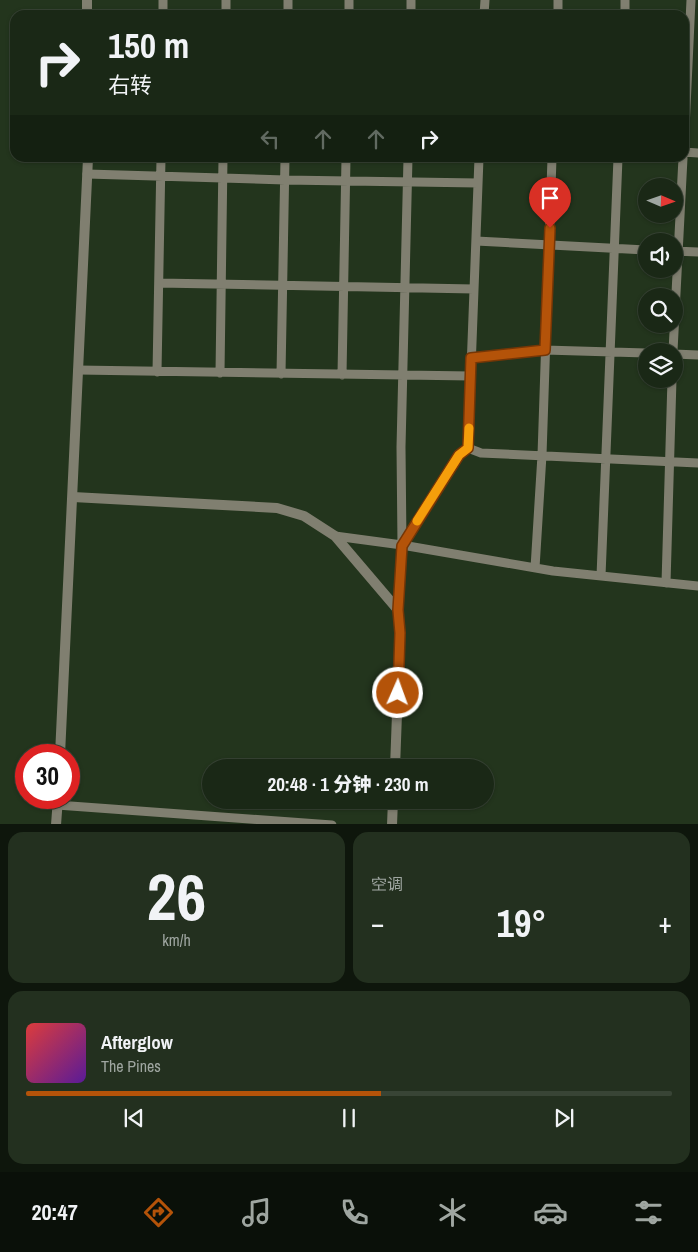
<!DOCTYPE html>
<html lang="zh">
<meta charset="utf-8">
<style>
:root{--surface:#1a2816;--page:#23301f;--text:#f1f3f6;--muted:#9fa6a1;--line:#384435;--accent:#b45309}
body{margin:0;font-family:"Archivo Narrow","Noto Sans SC",sans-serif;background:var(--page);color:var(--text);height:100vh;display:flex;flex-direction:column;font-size:19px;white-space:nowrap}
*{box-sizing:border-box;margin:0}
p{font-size:16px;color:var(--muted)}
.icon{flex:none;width:28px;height:28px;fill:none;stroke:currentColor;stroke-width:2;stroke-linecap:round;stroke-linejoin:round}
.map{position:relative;height:824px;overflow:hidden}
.details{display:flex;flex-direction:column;gap:8px;padding:8px;background:#0e160c;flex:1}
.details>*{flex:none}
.banner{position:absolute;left:10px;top:10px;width:679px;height:152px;border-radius:15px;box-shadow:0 1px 4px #0004,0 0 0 1px var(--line);background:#1a2816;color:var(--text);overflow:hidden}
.needle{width:32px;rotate:92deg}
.tools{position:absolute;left:638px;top:178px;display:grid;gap:10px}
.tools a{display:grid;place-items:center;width:45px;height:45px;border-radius:50%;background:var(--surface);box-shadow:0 1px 4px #0004,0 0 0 1px var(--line);font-size:25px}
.speed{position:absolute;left:15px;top:744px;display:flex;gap:10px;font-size:25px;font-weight:700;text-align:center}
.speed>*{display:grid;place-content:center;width:65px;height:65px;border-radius:50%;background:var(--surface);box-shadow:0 1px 4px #0004,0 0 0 1px var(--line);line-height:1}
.speed .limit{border:8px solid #d22;background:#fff;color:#111}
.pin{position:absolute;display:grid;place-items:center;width:42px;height:42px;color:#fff;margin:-51px -21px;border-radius:50% 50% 50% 0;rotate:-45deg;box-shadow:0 0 5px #0007}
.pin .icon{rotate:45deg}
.me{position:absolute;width:55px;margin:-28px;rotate:2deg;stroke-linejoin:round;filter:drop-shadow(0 0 4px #0008)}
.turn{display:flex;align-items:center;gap:18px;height:105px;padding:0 15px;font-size:22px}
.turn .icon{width:65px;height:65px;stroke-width:2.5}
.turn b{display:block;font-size:35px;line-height:42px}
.lanes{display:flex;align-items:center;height:48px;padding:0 15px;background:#0003;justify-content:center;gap:25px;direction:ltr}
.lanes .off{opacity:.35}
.big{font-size:38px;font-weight:800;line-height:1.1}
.details .tile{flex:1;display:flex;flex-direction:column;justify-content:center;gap:8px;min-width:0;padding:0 18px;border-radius:15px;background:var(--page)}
.details .dial{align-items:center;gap:0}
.dial b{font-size:65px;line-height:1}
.song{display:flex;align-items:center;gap:15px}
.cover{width:60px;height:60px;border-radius:8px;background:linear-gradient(135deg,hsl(0 70% 55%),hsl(270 70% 35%))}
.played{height:5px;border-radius:2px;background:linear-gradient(90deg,var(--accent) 55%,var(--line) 55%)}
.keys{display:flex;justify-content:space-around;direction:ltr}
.heat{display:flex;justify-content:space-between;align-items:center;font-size:28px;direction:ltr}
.details .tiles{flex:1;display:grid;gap:8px;grid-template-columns:1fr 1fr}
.tile:last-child{grid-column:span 2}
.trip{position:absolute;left:202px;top:759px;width:292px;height:50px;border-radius:25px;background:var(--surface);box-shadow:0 1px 4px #0004,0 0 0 1px var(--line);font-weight:800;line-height:50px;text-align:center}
.tab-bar{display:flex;height:80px;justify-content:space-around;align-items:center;background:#0a1009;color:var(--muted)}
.tab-bar .icon{width:35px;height:35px}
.tab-bar .on{color:var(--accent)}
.tab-bar b{font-size:22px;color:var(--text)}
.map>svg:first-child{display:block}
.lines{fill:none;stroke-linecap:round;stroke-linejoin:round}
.service{stroke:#807f70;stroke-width:9}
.minor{stroke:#807f70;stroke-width:10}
.route-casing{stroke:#753606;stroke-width:12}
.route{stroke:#b45309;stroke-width:9}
.slow{stroke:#f59e0b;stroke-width:9}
</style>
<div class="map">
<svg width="698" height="825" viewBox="0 0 698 825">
<rect width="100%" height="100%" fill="#23351d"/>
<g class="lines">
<path class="service" d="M163,15v-15
M226,15v-15
M288,15v-15
M349,15v-15
M411,15v-15
M484,15l1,-15
M558,15v-15
M625,15v-15
M684,150l7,-150
M684,152l14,1
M479,158l-11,290 13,5 217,10
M87,174l198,6 193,3
M476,241l170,9
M674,251l24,1
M159,283l315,6
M673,351l10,-193
M674,354l24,1
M471,358l74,-8 101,3
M78,370l393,6
M157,372l4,-214
M220,373l3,-215
M281,374l4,-216
M342,375l4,-217
M335,536l67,9 -4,65
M402,545l-1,-98 7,-289
M402,545l151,26 145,15
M402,545l57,-90 9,-7
M535,568l7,-113 10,-297
M601,576l17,-418
M666,583l6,-204
M57,805l275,20"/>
<path class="minor" d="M87,0v15
M73,497l204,11 27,8 31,20 63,74 2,23 -5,135
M60,755l28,-597
M56,825l2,-27
M392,825l1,-25"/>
</g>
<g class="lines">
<g class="route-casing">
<path id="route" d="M398,693l2,-60 -2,-23 4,-64 57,-91 9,-7 3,-90 74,-8 5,-122"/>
</g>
<use href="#route" class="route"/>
<path class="slow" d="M417,521l42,-66 9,-7 1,-20"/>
</g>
</svg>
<div class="tools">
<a><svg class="needle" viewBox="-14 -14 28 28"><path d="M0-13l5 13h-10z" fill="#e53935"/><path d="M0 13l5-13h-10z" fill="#9fa6a1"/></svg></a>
<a><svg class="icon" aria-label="sound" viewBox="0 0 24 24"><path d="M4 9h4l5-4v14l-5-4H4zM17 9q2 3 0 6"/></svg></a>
<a><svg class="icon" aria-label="search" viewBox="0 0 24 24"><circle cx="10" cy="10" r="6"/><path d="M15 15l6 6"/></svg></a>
<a><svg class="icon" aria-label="layers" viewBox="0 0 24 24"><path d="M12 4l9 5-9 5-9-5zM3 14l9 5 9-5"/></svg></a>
</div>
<div class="speed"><div class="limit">30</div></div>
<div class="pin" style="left:550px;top:228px;background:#d93025"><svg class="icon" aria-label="arrive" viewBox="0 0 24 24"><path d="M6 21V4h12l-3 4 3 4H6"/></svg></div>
<svg class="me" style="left:398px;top:693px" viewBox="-20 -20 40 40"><circle r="17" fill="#b45309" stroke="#fff" stroke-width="3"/><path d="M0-11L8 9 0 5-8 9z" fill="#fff"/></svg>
<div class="trip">20:48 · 1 分钟 · 230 m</div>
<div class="banner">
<div class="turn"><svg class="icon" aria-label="right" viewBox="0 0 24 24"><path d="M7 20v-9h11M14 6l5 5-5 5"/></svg><div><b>150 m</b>右转</div></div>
<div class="lanes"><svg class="icon off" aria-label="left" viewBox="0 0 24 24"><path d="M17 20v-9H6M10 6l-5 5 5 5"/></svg><svg class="icon off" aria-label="ahead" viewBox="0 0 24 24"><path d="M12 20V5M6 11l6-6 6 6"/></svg><svg class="icon off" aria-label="ahead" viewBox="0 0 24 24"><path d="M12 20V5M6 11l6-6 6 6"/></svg><svg class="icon" aria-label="right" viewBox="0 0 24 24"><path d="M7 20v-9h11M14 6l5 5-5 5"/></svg></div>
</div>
</div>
<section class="details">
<div class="tiles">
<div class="tile dial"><b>26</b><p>km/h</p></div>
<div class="tile"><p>空调</p>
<div class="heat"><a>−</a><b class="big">19°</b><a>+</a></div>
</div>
<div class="tile">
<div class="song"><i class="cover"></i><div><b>Afterglow</b><p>The Pines</p></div></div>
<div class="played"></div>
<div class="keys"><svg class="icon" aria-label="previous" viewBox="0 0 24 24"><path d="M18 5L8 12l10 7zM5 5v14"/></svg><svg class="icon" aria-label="pause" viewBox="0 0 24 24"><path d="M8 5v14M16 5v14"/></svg><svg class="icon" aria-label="next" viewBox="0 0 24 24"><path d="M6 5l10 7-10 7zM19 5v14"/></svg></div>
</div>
</div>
</section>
<nav class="tab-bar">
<b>20:47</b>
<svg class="icon on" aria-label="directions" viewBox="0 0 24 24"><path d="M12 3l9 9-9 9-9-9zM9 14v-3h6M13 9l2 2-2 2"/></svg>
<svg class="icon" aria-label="music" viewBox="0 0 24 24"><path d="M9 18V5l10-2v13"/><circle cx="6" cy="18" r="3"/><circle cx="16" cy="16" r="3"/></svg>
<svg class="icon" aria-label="phone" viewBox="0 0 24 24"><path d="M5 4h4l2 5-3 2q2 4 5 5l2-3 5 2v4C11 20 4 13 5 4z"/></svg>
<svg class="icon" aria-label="climate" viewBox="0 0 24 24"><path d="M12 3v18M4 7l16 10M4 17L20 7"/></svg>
<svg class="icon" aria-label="car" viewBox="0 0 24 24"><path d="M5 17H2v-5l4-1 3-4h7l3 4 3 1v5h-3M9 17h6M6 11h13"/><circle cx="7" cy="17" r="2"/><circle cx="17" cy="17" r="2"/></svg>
<svg class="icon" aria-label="filters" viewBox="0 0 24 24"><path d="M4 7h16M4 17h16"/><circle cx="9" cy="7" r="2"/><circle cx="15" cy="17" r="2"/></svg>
</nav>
